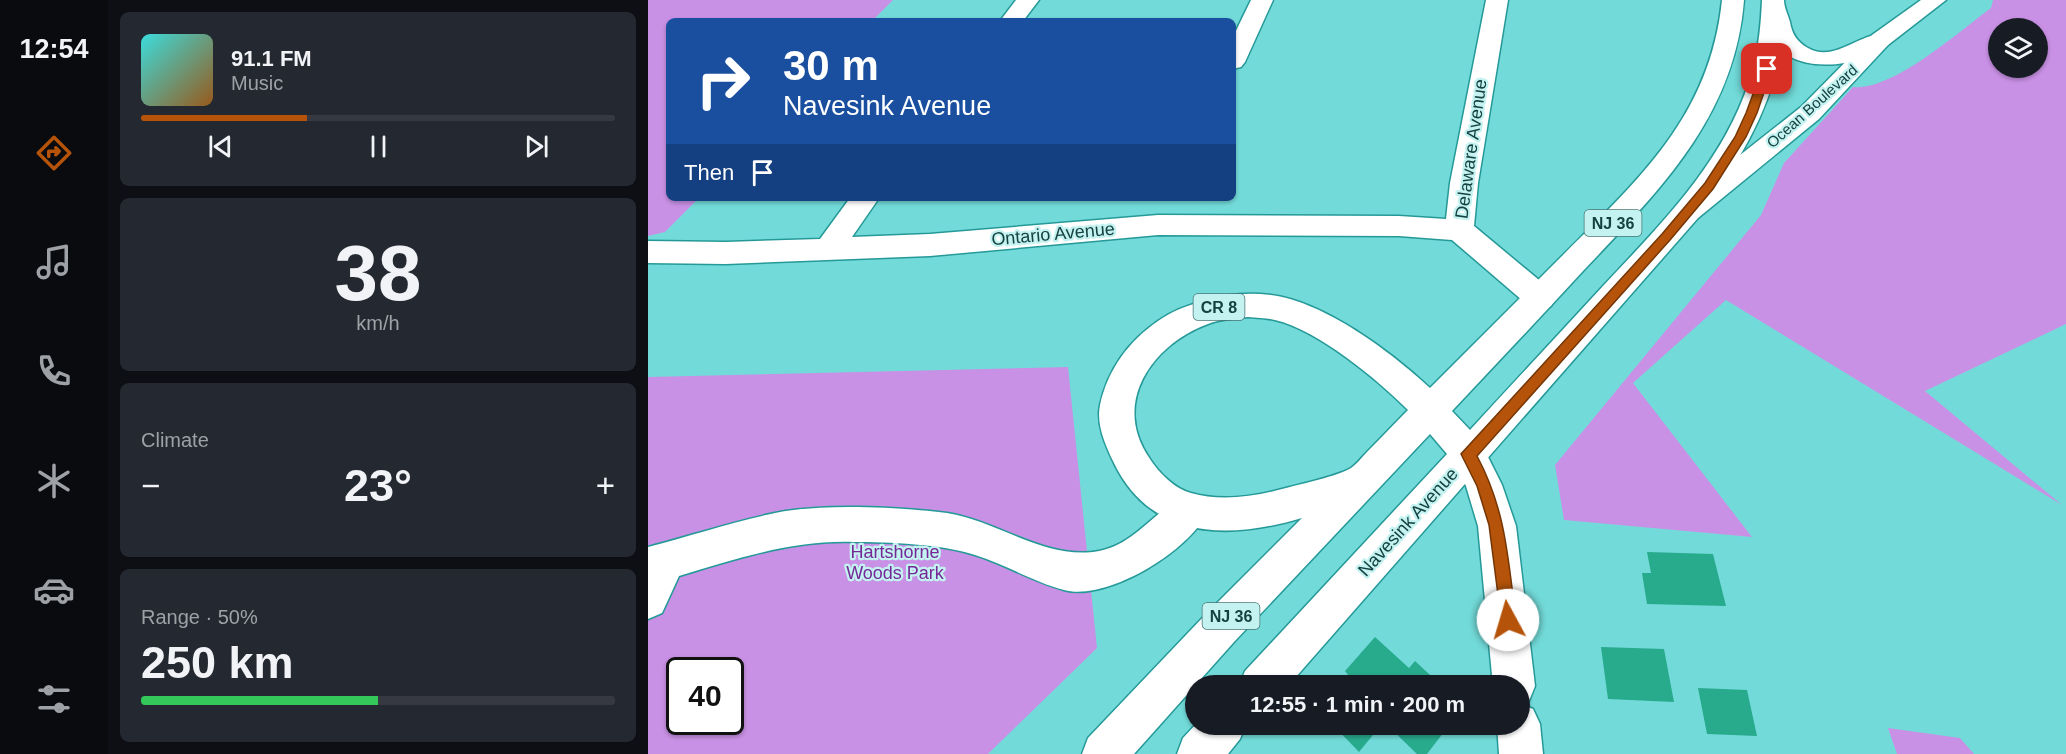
<!DOCTYPE html>
<meta charset="utf-8">
<style>
:root{--surface:#171b24;--page:#242831;--text:#f1f3f6;--muted:#9ea1a6;--line:#363941;--accent:#b45309}
body{margin:0;font-family:Arial,sans-serif;background:var(--page);color:var(--text);height:100vh;display:flex;flex-direction:column;font-size:22px;white-space:nowrap}
*{box-sizing:border-box;margin:0}
p{font-size:20px;color:var(--muted)}
.icon{flex:none;width:33px;height:33px;fill:none;stroke:currentColor;stroke-width:2;stroke-linecap:round;stroke-linejoin:round}
.map{position:relative;flex:1;overflow:hidden}
.side{display:flex;flex-direction:column;gap:12px;padding:12px;background:#0d0f14;width:540px}
.side>*{flex:none}
.top-card{position:absolute;left:18px;top:18px;width:570px;height:183px;border-radius:9px;box-shadow:0 2px 4px #0004;background:#1a4fa0;color:#fff;overflow:hidden}
.buttons{position:absolute;left:1340px;top:18px;display:grid;gap:12px}
.buttons a{display:grid;place-items:center;width:60px;height:60px;border-radius:50%;background:var(--surface);box-shadow:0 2px 4px #0004;font-size:30px}
.speed{position:absolute;left:18px;top:657px;display:flex;gap:12px;font-size:30px;font-weight:700;text-align:center}
.speed>*{display:grid;place-content:center;width:78px;height:78px;border-radius:50%;background:var(--surface);box-shadow:0 2px 4px #0004;line-height:1}
.speed .limit{border:3px solid #111;border-radius:9px;background:#fff;color:#111}
.pin{position:absolute;display:grid;place-items:center;width:51px;height:51px;color:#fff;margin:-26px;border-radius:12px;box-shadow:0 3px 9px #0006}
.me{position:absolute;width:66px;margin:-33px;rotate:354deg;stroke-linejoin:round;filter:drop-shadow(0 0 4px #0008)}
.turn{display:flex;align-items:center;gap:21px;height:126px;padding:0 18px;font-size:27px}
.turn .icon{width:78px;height:78px;stroke-width:2.5}
.turn b{display:block;font-size:42px;line-height:51px}
.then{display:flex;align-items:center;height:57px;padding:0 18px;background:#0003;gap:12px;font-size:22px}
.big{font-size:45px;font-weight:700;line-height:1.1}
.side .widget{flex:1;display:flex;flex-direction:column;justify-content:center;gap:9px;min-width:0;padding:0 21px;border-radius:9px;background:var(--page)}
.side .dial{align-items:center;gap:0}
.dial b{font-size:78px;line-height:1}
.song{display:flex;align-items:center;gap:18px}
.cover{width:72px;height:72px;border-radius:9px;background:linear-gradient(135deg,hsl(180 70% 55%),hsl(30 70% 35%))}
.played{height:6px;border-radius:3px;background:linear-gradient(90deg,var(--accent) 35%,var(--line) 35%)}
.keys{display:flex;justify-content:space-around;direction:ltr}
.heat{display:flex;justify-content:space-between;align-items:center;font-size:33px;direction:ltr}
.charge{height:9px;border-radius:4px;background:linear-gradient(90deg,#34c759 50%,var(--line) 0)}
.trip{position:absolute;left:537px;top:675px;width:345px;height:60px;border-radius:30px;background:var(--surface);box-shadow:0 2px 4px #0004;font-weight:700;line-height:60px;text-align:center}
main{display:flex;flex:1;min-height:0}
.tab-bar{display:flex;flex-direction:column;width:108px;justify-content:space-around;align-items:center;background:#090b0e;color:var(--muted)}
.tab-bar .icon{width:42px;height:42px}
.tab-bar .on{color:var(--accent)}
.tab-bar b{font-size:27px;color:var(--text)}
.map>svg:first-child{display:block}
.green{fill:#c991e5;fill-rule:evenodd}
.building{fill:#28aa8d}
.lines{fill:none;stroke-linecap:round;stroke-linejoin:round}
.minor-casing{stroke:#259998;stroke-width:3}
.highway-casing{stroke:#259998;stroke-width:3}
.minor{fill:#fff;fill-rule:evenodd}
.highway{fill:#fff;fill-rule:evenodd}
.route{fill:#b45309;stroke:#753606;stroke-width:1.5}
.labels{text-anchor:middle;dominant-baseline:central;stroke-width:4.5;stroke-linejoin:round;paint-order:stroke}
.far-street-label{font-size:15px;fill:#154241;stroke:#c3f2f1}
.shield{fill:#c3f2f1;stroke:#497776;stroke-width:1.5}
.shield-label{font-size:16px;font-weight:bold;fill:#154241}
.street-label{font-size:18px;fill:#154241;stroke:#c3f2f1}
.park-label{font-size:18px;fill:#752896;stroke:#c3f2f1}
</style>
<main>
<nav class="tab-bar">
<b>12:54</b>
<svg class="icon on" aria-label="directions" viewBox="0 0 24 24"><path d="M12 3l9 9-9 9-9-9zM9 14v-3h6M13 9l2 2-2 2"/></svg>
<svg class="icon" aria-label="music" viewBox="0 0 24 24"><path d="M9 18V5l10-2v13"/><circle cx="6" cy="18" r="3"/><circle cx="16" cy="16" r="3"/></svg>
<svg class="icon" aria-label="phone" viewBox="0 0 24 24"><path d="M5 4h4l2 5-3 2q2 4 5 5l2-3 5 2v4C11 20 4 13 5 4z"/></svg>
<svg class="icon" aria-label="climate" viewBox="0 0 24 24"><path d="M12 3v18M4 7l16 10M4 17L20 7"/></svg>
<svg class="icon" aria-label="car" viewBox="0 0 24 24"><path d="M5 17H2v-5l4-1 3-4h7l3 4 3 1v5h-3M9 17h6M6 11h13"/><circle cx="7" cy="17" r="2"/><circle cx="17" cy="17" r="2"/></svg>
<svg class="icon" aria-label="filters" viewBox="0 0 24 24"><path d="M4 7h16M4 17h16"/><circle cx="9" cy="7" r="2"/><circle cx="15" cy="17" r="2"/></svg>
</nav>
<section class="side">
<div class="widget">
<div class="song"><i class="cover"></i><div><b>91.1 FM</b><p>Music</p></div></div>
<div class="played"></div>
<div class="keys"><svg class="icon" aria-label="previous" viewBox="0 0 24 24"><path d="M18 5L8 12l10 7zM5 5v14"/></svg><svg class="icon" aria-label="pause" viewBox="0 0 24 24"><path d="M8 5v14M16 5v14"/></svg><svg class="icon" aria-label="next" viewBox="0 0 24 24"><path d="M6 5l10 7-10 7zM19 5v14"/></svg></div>
</div>
<div class="widget dial"><b>38</b><p>km/h</p></div>
<div class="widget"><p>Climate</p>
<div class="heat"><a>−</a><b class="big">23°</b><a>+</a></div>
</div>
<div class="widget"><p>Range · 50%</p><b class="big">250 km</b><div class="charge"></div></div>
</section>
<div class="map">
<svg width="1418" height="754" viewBox="0 0 1418 754">
<rect width="100%" height="100%" fill="#72dbd9"/>
<path class="green" d="M0,0h245l-21,21h-203v177h30l-34,34 -17,4z
M1345,0h73v324l-141,67 137,114 -336,-205 -93,83 119,154 -188,-17 -9,-55 206,-250 23,-52 69,-76c40,4 105,-55 138,-79zM1389,28v40h-39v-40z
M420,367l29,281 -109,106h-340v-377zM32,670h50v52h-50z
M1240,728l72,10 14,16h-77z"/>
<path class="building" d="M999,552l66,2 13,52 -79,-2 -5,-31h9z
M727,637l34,31 6,-7 27,25h-101l8,-10 -4,-5z
M953,647l63,2 10,53 -66,-3z
M1050,688l49,2 10,46 -50,-2z
M684,724h50l-23,28z
M738,724h64l-23,30h-10z"/>
<g class="lines">
<g class="minor-casing">
<path id="minor" d="M368,0h23l-16,21h-23z
M603,0h22l-28,62 -4,5 -8,2v-32z
M838,0h22l-30,183 -4,43 77,64 4,8 -4,8 -11,4 -11,-4 -77,-66 -53,-4 -241,-1 -228,21 -204,8 -78,-1v-22l78,1 94,-3 30,-41h29l-27,39 78,-3 228,-19 241,1 47,3 4,-36z
M1273,0h25l-58,45 -69,74 -121,99 -10,3 -10,-3 -4,-7 4,-7 123,-97 71,-72z
M821,438l12,5 21,42 14,41 19,160 -6,15 -8,3 12,5 7,15 3,30h-44l-2,-30h23v-38h-27l-15,-160 -12,-40 -15,-32 6,-11z
M542,494l13,5 5,12c-17,39 -101,91 -144,79 -31,-8 -59,-26 -89,-35 -34,-11 -86,-13 -122,-13 -61,-2 -117,17 -174,34l-17,37 -14,6v-72c42,-11 84,-25 127,-34 47,-10 124,-6 172,0 51,8 100,48 152,38 38,-7 57,-44 91,-57z"/>
</g>
<g class="highway-casing">
<path id="highway" d="M1074,0h22c-9,117 -85,191 -161,271 -43,47 -87,93 -131,140l18,19c44,-48 89,-96 133,-144 60,-64 127,-130 150,-218 6,-23 8,-45 9,-68h22c0,7 4,15 6,22 2,12 7,20 18,26 28,16 54,-19 80,-13l4,5c-18,26 -90,35 -111,9 -11,64 -45,118 -83,169l-410,468h-49l6,-15 202,-217 -17,-20 -196,208 -100,112h-52l6,-16 118,-124 96,-96c-74,22 -152,22 -189,-57 -8,-17 -17,-37 -13,-56 8,-36 29,-64 58,-84 14,-10 30,-16 46,-20 22,-7 44,-9 67,-6 54,7 120,57 159,93 44,-44 88,-88 132,-132 78,-78 148,-140 160,-256zM600,317c9,1 19,1 27,3 43,10 103,60 133,90 -14,14 -27,28 -41,42 -5,5 -10,12 -16,16 -13,8 -50,16 -65,20 -30,8 -64,14 -95,5 -16,-4 -32,-20 -41,-34 -39,-55 1,-114 58,-135 13,-5 26,-6 40,-7z
M548,724h50l-6,15 -12,15h-51l6,-16z"/>
</g>
<use href="#minor" class="minor"/>
<use href="#highway" class="highway"/>
</g>
<path class="route" d="M1115,67l9,2 -15,44 -11,24 -33,52 -43,51 -193,216c29,54 31,103 39,164l-2,6 -6,2 -6,-2 -13,-101 -12,-39 -16,-32 201,-220 43,-51 30,-46 11,-24z"/>
<g class="labels">
<g class="far-street-label">
<text transform="translate(1164 106) rotate(-42)">Ocean Boulevard</text>
</g>
<g class="shield">
<rect x="936.5" y="210" width="57" height="26" rx="4.5"/>
<rect x="545.5" y="294" width="51" height="26" rx="4.5"/>
<rect x="554.5" y="603" width="57" height="26" rx="4.5"/>
</g>
<g class="shield-label">
<text x="965" y="223">NJ 36</text>
<text x="571" y="307">CR 8</text>
<text x="583" y="616">NJ 36</text>
</g>
<g class="street-label">
<text transform="translate(823 149) rotate(-82)">Delaware Avenue</text>
<text transform="translate(405 234) rotate(-5)">Ontario Avenue</text>
<text transform="translate(760 522) rotate(-48)">Navesink Avenue</text>
</g>
<g class="park-label">
<text x="247" y="552">Hartshorne<tspan x="247" dy="21">Woods Park</tspan></text>
</g>
</g>
</svg>
<div class="buttons">
<a><svg class="icon" aria-label="layers" viewBox="0 0 24 24"><path d="M12 4l9 5-9 5-9-5zM3 14l9 5 9-5"/></svg></a>
</div>
<div class="speed"><div class="limit">40</div></div>
<div class="pin" style="left:1119px;top:69px;background:#d93025"><svg class="icon" aria-label="arrive" viewBox="0 0 24 24"><path d="M6 21V4h12l-3 4 3 4H6"/></svg></div>
<svg class="me" style="left:860px;top:620px" viewBox="-20 -20 40 40"><circle r="19" fill="#fff"/><path d="M0-13L10 11 0 6-10 11z" fill="#b45309"/></svg>
<div class="trip">12:55 · 1 min · 200 m</div>
<div class="top-card">
<div class="turn"><svg class="icon" aria-label="right" viewBox="0 0 24 24"><path d="M7 20v-9h11M14 6l5 5-5 5"/></svg><div><b>30 m</b>Navesink Avenue</div></div>
<div class="then">Then<svg class="icon" aria-label="arrive" viewBox="0 0 24 24"><path d="M6 21V4h12l-3 4 3 4H6"/></svg></div>
</div>
</div>
</main>
